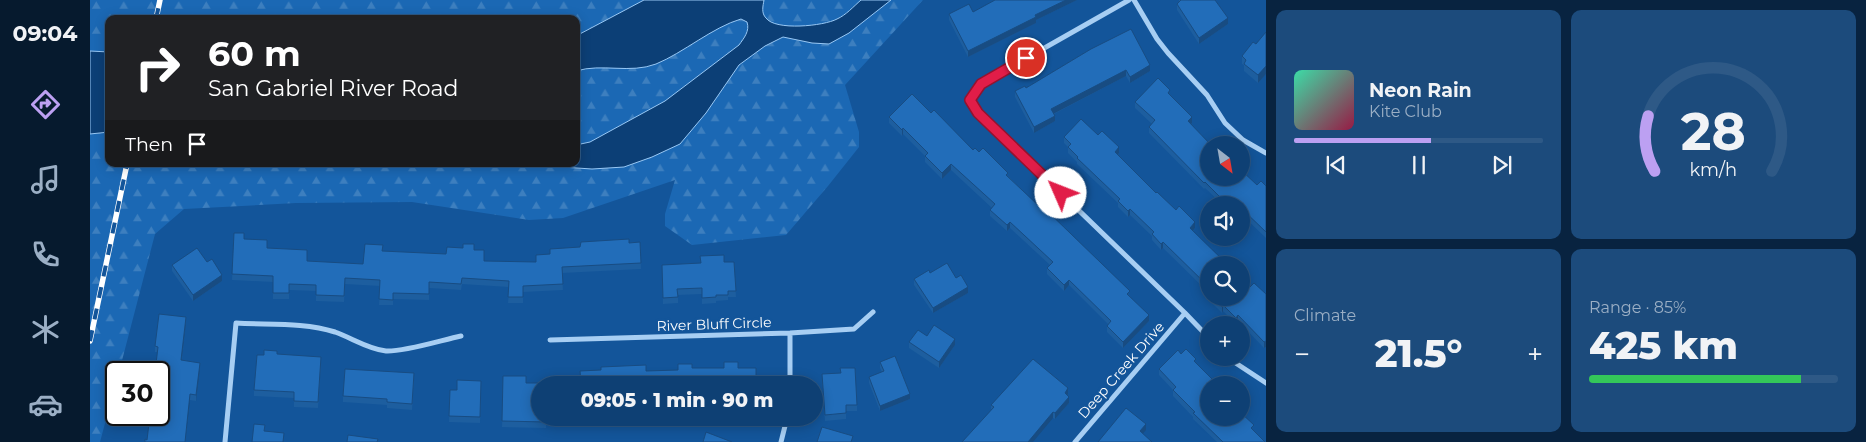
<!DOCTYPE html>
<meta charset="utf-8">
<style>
:root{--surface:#0e4074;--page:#1c4b7c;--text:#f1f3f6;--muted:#9bafc5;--line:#2e5986;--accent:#bca0f2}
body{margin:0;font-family:Montserrat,sans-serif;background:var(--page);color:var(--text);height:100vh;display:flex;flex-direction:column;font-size:19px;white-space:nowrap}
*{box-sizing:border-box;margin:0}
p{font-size:16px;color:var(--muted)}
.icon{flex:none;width:28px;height:28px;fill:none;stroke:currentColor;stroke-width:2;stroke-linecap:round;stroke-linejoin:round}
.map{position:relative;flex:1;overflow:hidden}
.side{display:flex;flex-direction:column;gap:10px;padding:10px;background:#082340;width:600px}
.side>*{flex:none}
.top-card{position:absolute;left:15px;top:15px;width:475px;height:152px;border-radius:10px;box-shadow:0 2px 12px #0003,0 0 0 1px var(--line);background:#202124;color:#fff;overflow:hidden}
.needle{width:32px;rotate:149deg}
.fabs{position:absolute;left:1110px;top:136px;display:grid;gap:10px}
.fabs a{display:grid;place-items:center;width:50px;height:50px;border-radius:50%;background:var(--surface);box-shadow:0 2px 12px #0003,0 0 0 1px var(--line);font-size:25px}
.speed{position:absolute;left:15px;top:361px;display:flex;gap:10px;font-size:25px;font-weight:700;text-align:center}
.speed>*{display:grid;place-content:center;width:65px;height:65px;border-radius:50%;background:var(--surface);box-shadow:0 2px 12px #0003,0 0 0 1px var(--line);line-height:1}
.speed .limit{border:2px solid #111;border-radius:8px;background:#fff;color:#111}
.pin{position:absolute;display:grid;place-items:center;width:42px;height:42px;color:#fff;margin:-21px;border:2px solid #fff;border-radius:50%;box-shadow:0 1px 5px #0007}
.me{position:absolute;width:55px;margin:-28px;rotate:314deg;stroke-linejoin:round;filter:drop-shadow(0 0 4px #0008)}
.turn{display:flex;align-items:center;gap:18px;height:105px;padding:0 20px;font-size:22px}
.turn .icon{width:65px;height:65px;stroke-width:2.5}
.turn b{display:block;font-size:35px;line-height:42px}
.then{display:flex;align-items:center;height:48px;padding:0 20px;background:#0003;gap:10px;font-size:19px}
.big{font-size:38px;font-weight:800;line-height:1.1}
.side .widget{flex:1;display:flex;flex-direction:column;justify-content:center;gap:8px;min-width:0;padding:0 18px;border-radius:10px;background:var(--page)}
.side .dial{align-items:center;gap:0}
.dial svg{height:130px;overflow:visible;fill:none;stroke:var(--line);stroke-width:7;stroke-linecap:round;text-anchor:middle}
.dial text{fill:var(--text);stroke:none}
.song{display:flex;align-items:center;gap:15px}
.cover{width:60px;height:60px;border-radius:8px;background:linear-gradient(135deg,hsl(160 70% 55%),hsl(340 70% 35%))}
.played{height:5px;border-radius:2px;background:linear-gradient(90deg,var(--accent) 55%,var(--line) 55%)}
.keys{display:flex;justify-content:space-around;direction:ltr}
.heat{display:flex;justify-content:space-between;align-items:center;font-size:28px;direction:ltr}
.charge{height:8px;border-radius:4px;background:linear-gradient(90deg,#34c759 85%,var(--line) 0)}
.side .tiles{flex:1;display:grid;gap:10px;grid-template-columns:repeat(2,1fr)}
.trip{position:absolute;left:441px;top:376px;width:292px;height:50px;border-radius:25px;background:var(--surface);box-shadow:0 2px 12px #0003,0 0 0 1px var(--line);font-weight:800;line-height:50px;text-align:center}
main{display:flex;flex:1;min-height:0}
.menu{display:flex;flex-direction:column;width:90px;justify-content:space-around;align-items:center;background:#061a2e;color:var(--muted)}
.menu .icon{width:35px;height:35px}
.menu .active{color:var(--accent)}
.menu b{font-size:22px;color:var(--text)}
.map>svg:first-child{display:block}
.forest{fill:url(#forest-firs)}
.water{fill:#0c3f76;stroke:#99c9f6}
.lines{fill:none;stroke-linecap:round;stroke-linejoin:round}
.minor{stroke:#a7cef3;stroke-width:5}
.rail-casing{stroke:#fff;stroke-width:5.5}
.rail{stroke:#13559a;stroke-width:4;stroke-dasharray:11;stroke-linecap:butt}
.wall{fill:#1d5e9f}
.shaded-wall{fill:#184c82}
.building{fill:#226db9;stroke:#184c82}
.route-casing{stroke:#92132f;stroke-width:12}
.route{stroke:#e11d48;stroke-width:9}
.labels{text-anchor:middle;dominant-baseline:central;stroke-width:5;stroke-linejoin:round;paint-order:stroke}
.street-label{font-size:14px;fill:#fff;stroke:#13559a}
</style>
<main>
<nav class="menu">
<b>09:04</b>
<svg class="icon active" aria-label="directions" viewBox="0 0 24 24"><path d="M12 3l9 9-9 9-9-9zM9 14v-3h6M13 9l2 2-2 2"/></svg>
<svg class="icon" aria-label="music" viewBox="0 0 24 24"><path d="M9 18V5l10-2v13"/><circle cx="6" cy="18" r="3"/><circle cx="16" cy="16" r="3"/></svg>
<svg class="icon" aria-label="phone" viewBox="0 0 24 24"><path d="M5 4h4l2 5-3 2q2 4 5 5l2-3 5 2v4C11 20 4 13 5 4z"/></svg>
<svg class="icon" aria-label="climate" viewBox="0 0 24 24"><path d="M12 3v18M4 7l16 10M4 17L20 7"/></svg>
<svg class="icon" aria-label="car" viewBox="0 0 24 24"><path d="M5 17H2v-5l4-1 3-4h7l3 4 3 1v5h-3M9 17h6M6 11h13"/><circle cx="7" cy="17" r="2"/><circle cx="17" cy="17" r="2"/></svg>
</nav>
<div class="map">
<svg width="1176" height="442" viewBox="0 0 1176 442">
<defs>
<pattern id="forest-firs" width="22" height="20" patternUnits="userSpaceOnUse" patternTransform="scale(1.25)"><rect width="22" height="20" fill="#1b68b4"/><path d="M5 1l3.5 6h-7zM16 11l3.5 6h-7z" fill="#3d7fbf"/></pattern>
</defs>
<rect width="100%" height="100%" fill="#13559a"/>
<path class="forest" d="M0,0h554l-68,36v-17h-467v33l-19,-1z
M674,0h97c-8,7 -15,15 -24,19 -13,7 -62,12 -71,-1 -5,-5 -3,-12 -2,-18z
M801,0h32l-78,85 14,47v15l-31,39 -42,49 -94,10 -27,-19v-12l10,-34 -112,38 -34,2 -117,-18 -116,1 -112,6 -29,25 -36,138h-3v10l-16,60h-10v-308l19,-2v32h408l75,5 32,-2 28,-10 28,-13 26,-31 33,-48 26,-19 18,-9 29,6 37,-10z
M651,19l6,2c3,10 -3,17 -8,24l-74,56 -75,41 -14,3v-74c26,-8 54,3 80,-7 27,-11 57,-37 85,-45z"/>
<path class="water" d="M554,0h120c-1,6 -3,13 2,18 9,13 58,8 71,1 9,-4 16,-12 24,-19h30l-42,33 -20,11 -17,-1 -29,-6 -18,9 -26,19 -33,48 -26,31 -28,13 -28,10 -32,2 -75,-5h59v-19l14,-3 75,-41 74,-56c5,-7 11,-14 8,-23l-6,-3c-28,8 -58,34 -85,45 -26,10 -54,-1 -80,7v-35z
M0,51l19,1v80l-19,2z"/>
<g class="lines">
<path class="minor" d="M1039,0l-148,84 -11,16 8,13 207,200 24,25
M1044,0l23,39 11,14 39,42 18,28 18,17 23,13
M460,340l240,-7 64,-4 19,-17
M1138,358l38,25
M700,385v-52
M135,442l11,-119c32,2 68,-1 99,9 17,6 33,17 51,19 18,1 56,-11 75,-15
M691,442l6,-24
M985,442l110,-129"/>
<g class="rail-casing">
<path id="rail" d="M66,19l4,-19
M0,341l37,-177"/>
</g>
<use href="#rail" class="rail"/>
</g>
<path class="wall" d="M905,0h82l-41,20v3l-68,34 -19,-37v-6l24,-2z
M1089,0h36l13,24 -29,20 -22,-34v-6l2,-2z
M1176,32v42l-8,9 -14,-12v-6l-2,-1v-8l14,-12z
M1001,49l59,22 -20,12 -4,-7 -72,38 1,7 -21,12 -19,-36v-6l11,-3z
M1080,95l22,28 -1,1 18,54 48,7 9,1v52l-25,-24v-9h-8l-3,-2 -2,2h-5l-18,-17 -1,1 -55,-56v-6l3,-3 -17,-16v-6z
M841,113l42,37 35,26 122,120 19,25 -26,27 -16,-16v-6l1,-2 -39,-39 -5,6 -17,-17v-6l3,-3 -40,-37 -3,3 -17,-15v-6l2,-2 -41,-38 -9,9 -17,-17v-6l-22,-22 -1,2 -13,-13v-6z
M974,137l55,16 -1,2 38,38 39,35 -2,3 16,34v28l-46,-45 -2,2 -9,-10v-4l-22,-21 -2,2 -10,-10v-4l-41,-39v-2l-9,-9v-6l-4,-4z
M144,233l10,6 23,9 40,14 56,2 20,-13 63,3 28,-4 10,11 52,1 14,-8 30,-7 60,-5 1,27 -79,4 1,17 -40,2v11h-15l1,-16 -47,-3 -1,6 -32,-2v12l-36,-1v6h-14l1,-19 -35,-2 -1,18 -28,-1v-10l-27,-1v9h-16v-17l-41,-2z
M117,262l15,19 -29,20 -21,-30v-6z
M634,262h10l2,35h-8v3l-12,1v2l-14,1v-10l-24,1v8l-15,1 -1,-33z
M840,273l38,20 -35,20 -19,-28v-6z
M1160,287l16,7v53l-2,1 -26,-27 -2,3 -13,-13 -1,2 -11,-11v-4h30z
M96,323l-4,37 18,9 -4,32 -6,-1 -43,40 12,-25v-43l-2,-20h-2v-6z
M837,336l28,9 -16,23 -30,-20v-6z
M187,354l44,8 -3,46 -24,-1v-9l-40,-2v-6l10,-35z
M790,362l30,37 -30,12 -11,-28v-6l13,-5 -2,-4z
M1106,363l58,68 11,11h-48l-24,-23v-2l-20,-21v-6l-14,-15v-6z
M602,368h46l18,17h-216l27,33v5h-21v5l-44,-1 1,-51 23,7h54l66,-12 32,-1z
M751,373l16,32v6h-11v8l-21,2 -3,-41z
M324,378l-2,32 -25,-2v-3l-44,-3v-6z
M391,381l-1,42 -31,-1 1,-32h7z
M978,394l-1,2 2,7 -14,16 -2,-1 -62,-9v-4z"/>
<path class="shaded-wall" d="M976,0h11l-41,20v3l-68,34v-6l67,-36z
M1138,18v6l-29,20v-6z
M1060,65v6l-20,12v-6z
M1176,66v8l-8,9v-8z
M1036,70v6l-75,39v-6z
M965,116v5l-21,12v-6z
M1102,117v6l-4,4v-6z
M813,128v6l-1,2v-6z
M1029,147v6l-4,5v-6z
M861,164v6l-9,9v-6z
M1140,197v6l-2,2h-3v-3z
M1040,209v6l-2,2v-6z
M920,222v6l-3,3v-6z
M1105,222v6l-5,6v-6z
M1073,242v6l-2,2v-6z
M132,275v6l-29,20v-6z
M979,280v5l-5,6v-6z
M878,287v6l-35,20v-5z
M1133,305v6l-1,2v-6z
M1059,315v6l-26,27v-6z
M1148,315v6l-2,3v-6z
M96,317v6l-5,43v-6z
M865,339v6l-16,23v-6z
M1176,341v6l-2,1v-6z
M110,363v6l-4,32v-6z
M978,388v6l-3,5v-6z
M100,394v6l-5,42z
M820,394v5l-30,12v-5z
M979,397v6l-14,16v-6z
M963,412v6l-20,24h-5z
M1056,424v6l-6,7v-6z"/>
<path class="building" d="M905,0h71l-31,15 1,2 -68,34 -19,-37 20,-10 4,8z
M1091,0h34l13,18 -29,20 -22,-34z
M1041,29l19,36 -20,12 -4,-7 -75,39 4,7 -21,11 -19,-36 10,-5 1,2 65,-39z
M1176,32v34l-8,9 -14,-11 2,-4 -4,-4 11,-14 3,2z
M1068,78l12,12 -2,3 24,24 -4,4 23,24h-2v33h32v-8l16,15 4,-4 5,5v46l-25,-24v-3h-2l-9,-8 -5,5 -20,-20 -1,1 -55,-56 6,-7 -20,-18z
M822,94l19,19 3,-3 39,40 2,-2 4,4 4,-4 25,25 -2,2 33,31 1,-2 90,87 -3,3 22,21 -26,27 -16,-16 4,-5 -42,-41 -5,5 -17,-17 6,-6 -43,-40 -3,3 -17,-15 5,-6 -44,-40 -9,9 -17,-17 3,-3 -25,-25 -1,2 -13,-13z
M991,119l17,16 4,-4 17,16 -4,5 41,41 1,-1 19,18 3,-4 16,16 -5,6 38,37h-19v22l-46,-45 -2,2 -9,-10 2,-2 -24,-23 -2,2 -10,-10 2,-2 -43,-41 1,-1 -10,-10 3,-3 -7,-7z
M144,233h10v6l23,1v8l40,2v11l56,3 2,-20 18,1 -1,6 64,3 1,-7 16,1v-4h11v6h10v11l52,1v-7l14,-1v-5l30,-2 1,-5 48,-3v4l11,-1 1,21 -79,4 1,17 -40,2v11h-15l1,-16 -47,-3 -1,6 -32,-2v12l-36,-1v7l-14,-1 1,-19 -35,-2 -1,18 -28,-1v-10l-27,-1v9h-16v-17l-41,-2z
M107,248l10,14 5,-3 10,16 -29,20 -21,-30z
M634,255v7h10l2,29h-8v4h-12v2l-14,1v-10l-25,1 1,8 -15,1 -1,-33 39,-2 -1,-7z
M857,263l9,15 5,-3 7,12 -35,21 -19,-29 15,-9 1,3z
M1151,278l9,9 4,-4 12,11v47l-2,1 -26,-27 -2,3 -13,-13 -1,2 -9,-9h28z
M69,314l27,3 -5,43 19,3 -4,32 -6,-1 -5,48h-40v-3l2,1 3,-25h9v-43h-4l3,-25 -3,-1z
M844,325l21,14 -16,23 -30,-20 9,-12 9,6z
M1096,349l10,10 -2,2 24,24h-9v33h32v-5l13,12 -3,3 14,14h-42l-30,-29 2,-1 -22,-22 3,-3 -17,-18 19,-19 3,4z
M174,350l13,1v3l44,3 -3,45 -24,-1v-9l-40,-2 3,-35h7z
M805,356l15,38 -30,12 -11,-29 15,-6 -4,-9z
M943,359l35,29 -3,5 4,4 -14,16 -2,-1 -25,30h-66l32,-35 -3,-2z
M634,362h14v6h18v17h-216v33h6v4l-44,-1 1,-45h23v7h55l-1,-12 21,-1v-3l45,-2v6l32,-1v-6h14v4h32z
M750,368h15l2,37h-11v8l-21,2 -3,-41 19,-1z
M255,369l69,4 -2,31 -25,-2v-3l-44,-3z
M367,380l24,1 -1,36 -31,-1 1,-26h7z
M1036,408l20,16 -6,7 12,11h-54z
M164,424l11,1 -1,6 20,2 -1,9h-31z
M732,427l31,9 -2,6h-34z
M616,432l26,10h-29z
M258,435l30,4 -1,3h-30z"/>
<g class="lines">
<g class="route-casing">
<path id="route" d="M936,58l-45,26 -11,16 8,13 83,80"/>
</g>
<use href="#route" class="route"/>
</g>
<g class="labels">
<g class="street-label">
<text transform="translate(624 324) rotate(-2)">River Bluff Circle</text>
<text transform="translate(1031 370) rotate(-49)">Deep Creek Drive</text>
</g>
</g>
</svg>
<div class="fabs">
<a><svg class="needle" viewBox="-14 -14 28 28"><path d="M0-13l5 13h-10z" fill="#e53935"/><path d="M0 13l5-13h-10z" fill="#9bafc5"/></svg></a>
<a><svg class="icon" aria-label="sound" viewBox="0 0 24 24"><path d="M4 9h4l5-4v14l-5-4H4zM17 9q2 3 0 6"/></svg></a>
<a><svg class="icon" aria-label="search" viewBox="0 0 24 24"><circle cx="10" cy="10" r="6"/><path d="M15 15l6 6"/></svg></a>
<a>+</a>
<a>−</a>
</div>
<div class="speed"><div class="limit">30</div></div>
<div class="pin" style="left:936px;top:58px;background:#d93025"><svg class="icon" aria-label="arrive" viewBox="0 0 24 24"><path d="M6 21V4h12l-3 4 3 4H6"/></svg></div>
<svg class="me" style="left:971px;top:193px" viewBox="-20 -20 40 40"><circle r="19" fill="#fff"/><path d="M0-13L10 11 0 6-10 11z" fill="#e11d48"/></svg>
<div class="trip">09:05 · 1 min · 90 m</div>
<div class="top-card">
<div class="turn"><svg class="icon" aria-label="right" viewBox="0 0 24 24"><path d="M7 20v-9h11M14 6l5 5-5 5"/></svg><div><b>60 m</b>San Gabriel River Road</div></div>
<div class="then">Then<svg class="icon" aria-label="arrive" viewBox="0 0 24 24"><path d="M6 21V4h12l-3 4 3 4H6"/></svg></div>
</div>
</div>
<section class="side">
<div class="tiles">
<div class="widget">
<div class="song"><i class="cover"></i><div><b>Neon Rain</b><p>Kite Club</p></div></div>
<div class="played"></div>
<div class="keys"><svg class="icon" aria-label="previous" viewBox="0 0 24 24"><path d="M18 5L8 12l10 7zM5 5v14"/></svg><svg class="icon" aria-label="pause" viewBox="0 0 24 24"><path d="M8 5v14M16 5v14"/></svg><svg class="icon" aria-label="next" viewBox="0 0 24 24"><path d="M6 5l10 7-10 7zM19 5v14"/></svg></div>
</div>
<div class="widget dial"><svg viewBox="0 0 100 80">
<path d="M14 69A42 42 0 1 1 86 69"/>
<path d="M14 69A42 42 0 0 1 10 35" stroke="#bca0f2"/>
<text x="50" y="56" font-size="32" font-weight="700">28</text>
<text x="50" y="72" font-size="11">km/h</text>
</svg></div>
<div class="widget"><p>Climate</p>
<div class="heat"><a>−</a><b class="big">21.5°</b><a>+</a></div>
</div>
<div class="widget"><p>Range · 85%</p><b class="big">425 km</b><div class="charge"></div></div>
</div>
</section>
</main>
